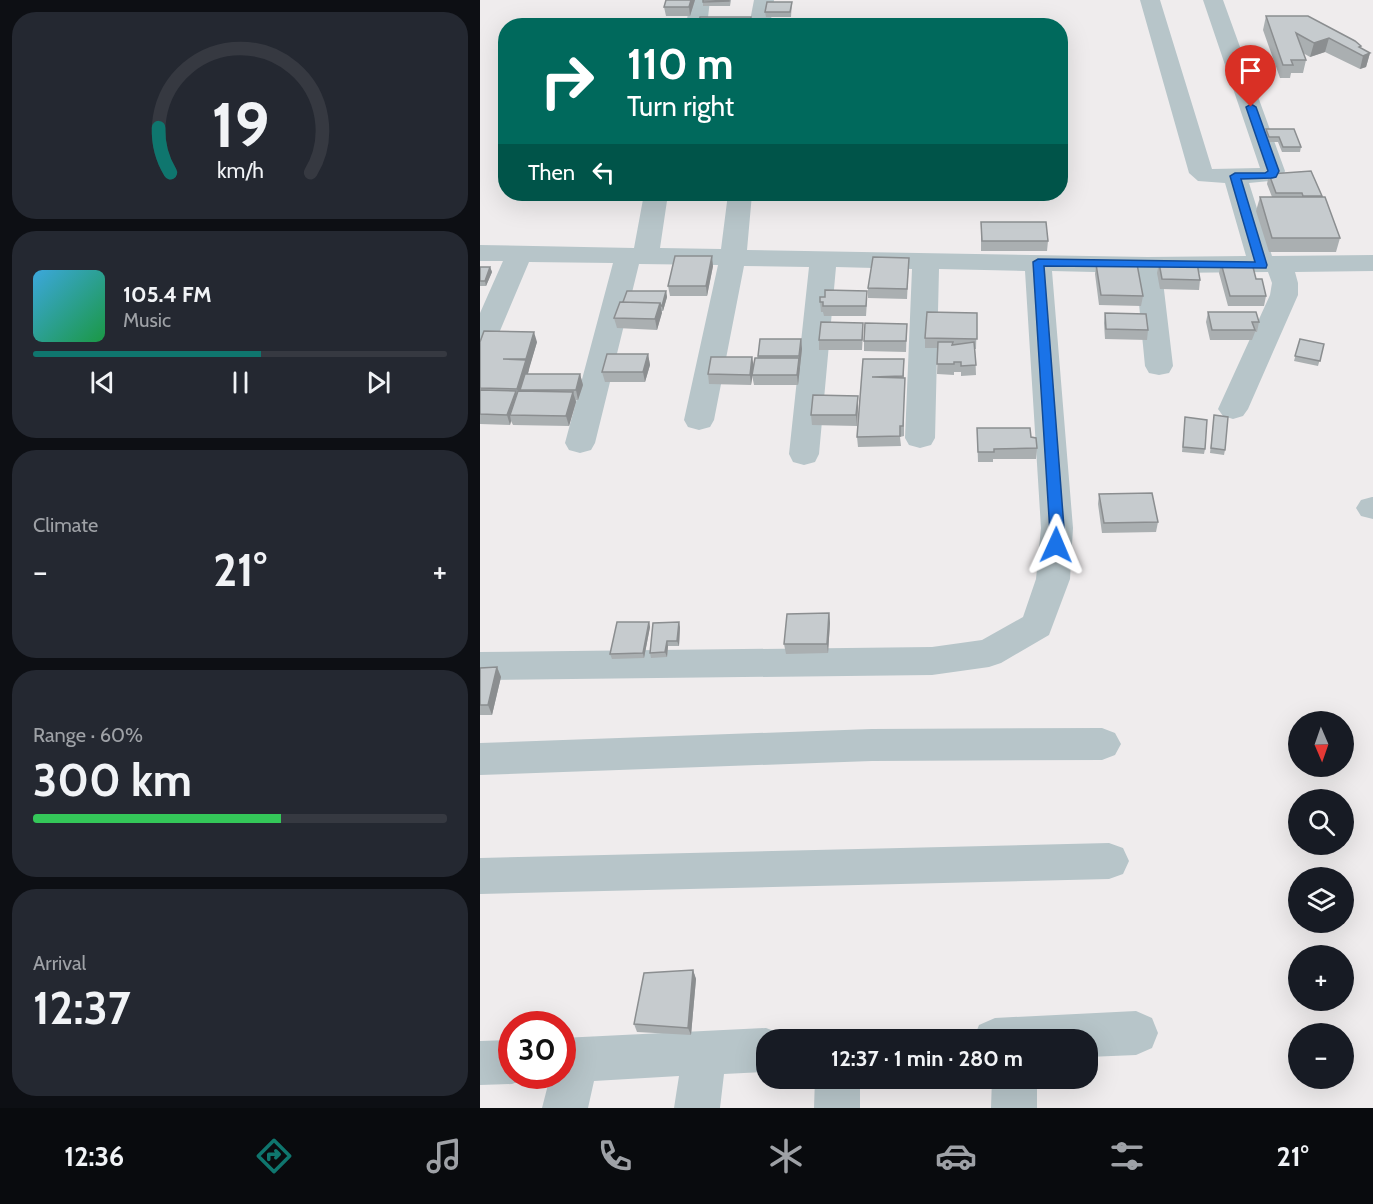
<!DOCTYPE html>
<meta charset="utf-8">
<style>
:root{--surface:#171b24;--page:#242831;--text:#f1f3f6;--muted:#9ea1a6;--line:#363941;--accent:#0f766e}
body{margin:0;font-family:Cabin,sans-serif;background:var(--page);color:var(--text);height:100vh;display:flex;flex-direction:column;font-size:22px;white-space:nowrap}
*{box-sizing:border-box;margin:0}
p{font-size:20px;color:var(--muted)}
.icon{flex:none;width:33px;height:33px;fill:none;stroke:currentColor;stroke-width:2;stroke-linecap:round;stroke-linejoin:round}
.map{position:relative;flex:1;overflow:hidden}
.panel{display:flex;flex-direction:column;gap:12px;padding:12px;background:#0d0f14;width:480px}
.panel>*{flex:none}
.top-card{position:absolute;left:18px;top:18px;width:570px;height:183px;border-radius:24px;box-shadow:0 6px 24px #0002;background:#00695c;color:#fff;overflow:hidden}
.needle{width:39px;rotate:178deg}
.controls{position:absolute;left:808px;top:711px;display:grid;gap:12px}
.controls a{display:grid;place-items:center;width:66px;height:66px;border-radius:50%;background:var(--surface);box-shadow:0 6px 24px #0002;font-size:30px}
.speed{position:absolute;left:18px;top:1011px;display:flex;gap:12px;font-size:30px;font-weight:700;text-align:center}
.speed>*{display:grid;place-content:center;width:78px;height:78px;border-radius:50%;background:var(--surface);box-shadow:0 6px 24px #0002;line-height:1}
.speed .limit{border:9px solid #d22;background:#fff;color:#111}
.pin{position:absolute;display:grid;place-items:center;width:51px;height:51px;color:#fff;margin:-62px -26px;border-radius:50% 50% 50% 0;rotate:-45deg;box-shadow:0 0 6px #0007}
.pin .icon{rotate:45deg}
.me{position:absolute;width:66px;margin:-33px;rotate:1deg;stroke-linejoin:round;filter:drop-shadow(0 0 4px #0008)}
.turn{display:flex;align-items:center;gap:21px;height:126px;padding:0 30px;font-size:27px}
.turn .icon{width:78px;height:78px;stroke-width:2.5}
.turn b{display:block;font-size:42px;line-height:51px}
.then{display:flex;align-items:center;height:57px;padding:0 30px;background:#0003;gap:12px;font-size:22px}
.big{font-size:45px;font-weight:700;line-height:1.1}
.panel .card{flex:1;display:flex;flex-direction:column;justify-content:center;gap:9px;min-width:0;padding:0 21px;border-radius:24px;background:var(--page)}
.panel .dial{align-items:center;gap:0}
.dial svg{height:156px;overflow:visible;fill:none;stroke:var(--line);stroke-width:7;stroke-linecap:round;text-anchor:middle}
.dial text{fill:var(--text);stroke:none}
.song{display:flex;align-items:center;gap:18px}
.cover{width:72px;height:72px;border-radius:9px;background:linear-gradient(135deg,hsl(200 70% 55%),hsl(140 70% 35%))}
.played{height:6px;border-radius:3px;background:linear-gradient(90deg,var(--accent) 55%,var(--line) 55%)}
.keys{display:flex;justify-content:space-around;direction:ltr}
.heat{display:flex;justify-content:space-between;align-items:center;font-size:33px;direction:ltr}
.charge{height:9px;border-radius:4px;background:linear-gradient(90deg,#34c759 60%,var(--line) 0)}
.trip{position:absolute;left:276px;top:1029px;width:342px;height:60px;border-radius:24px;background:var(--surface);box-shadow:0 6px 24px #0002;font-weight:700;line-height:60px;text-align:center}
.menu{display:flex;height:96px;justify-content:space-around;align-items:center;background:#090b0e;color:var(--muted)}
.menu .icon{width:42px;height:42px}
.menu .active{color:var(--accent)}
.menu b{font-size:27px;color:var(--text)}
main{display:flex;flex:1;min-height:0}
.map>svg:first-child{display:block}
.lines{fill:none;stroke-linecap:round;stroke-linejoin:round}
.minor{fill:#b7c5c9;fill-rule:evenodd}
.wall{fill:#aaafb1}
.shaded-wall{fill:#8b8e90}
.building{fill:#c6cbce;stroke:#8b8e90;stroke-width:1.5}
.route{fill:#1a73e8;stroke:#114b97;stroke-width:1.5}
</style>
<main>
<section class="panel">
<div class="card dial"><svg viewBox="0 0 100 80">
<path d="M14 69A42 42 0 1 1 86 69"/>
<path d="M14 69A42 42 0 0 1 8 46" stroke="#0f766e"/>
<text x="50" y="56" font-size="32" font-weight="700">19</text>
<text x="50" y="72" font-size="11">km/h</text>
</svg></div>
<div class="card">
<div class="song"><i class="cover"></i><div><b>105.4 FM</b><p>Music</p></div></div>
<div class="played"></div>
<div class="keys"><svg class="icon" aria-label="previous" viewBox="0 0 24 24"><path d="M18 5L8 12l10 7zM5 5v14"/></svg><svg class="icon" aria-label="pause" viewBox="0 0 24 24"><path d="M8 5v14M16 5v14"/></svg><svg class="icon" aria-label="next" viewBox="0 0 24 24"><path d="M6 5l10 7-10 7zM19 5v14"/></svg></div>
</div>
<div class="card"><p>Climate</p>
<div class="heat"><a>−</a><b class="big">21°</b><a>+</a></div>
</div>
<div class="card"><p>Range · 60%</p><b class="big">300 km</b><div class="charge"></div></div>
<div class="card"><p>Arrival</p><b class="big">12:37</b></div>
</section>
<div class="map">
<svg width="893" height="1108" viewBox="0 0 893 1108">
<rect width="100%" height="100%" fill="#efeced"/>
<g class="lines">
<path class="minor" d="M210,0h20l-3,26h-21z
M274,0h20l-4,26h-21z
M660,0h20l52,169 48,-1 -57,-168h20l62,171 -4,9 -32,3 23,73 101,-1v16l-78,1 3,11v12l-50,114 -5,7 -10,3 -10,-3 -5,-7 52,-114 2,-12 -4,-11 -106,1 11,93 -4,7 -10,2 -10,-2 -4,-7 -9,-93 -84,-2 21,257 -3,51 -21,56 -48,28 -12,4 -57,8 -452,5v-28l452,-5 50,-7 41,-23 13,-38 5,-51 -16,-257 -86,-2 -4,169 -4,7 -11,3 -11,-3 -4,-7 7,-169 -76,-2 -17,187 -4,8 -11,3 -11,-3 -4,-8 20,-187 -65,-1 -30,154 -4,7 -11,3 -11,-3 -4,-7 34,-155 -79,-1 -44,179 -4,7 -11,3 -11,-3 -4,-7 48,-180 -84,-1 -35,83 -4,6 -10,3v-41l23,-52h-23v-16l154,3 10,-54h24l-8,54 61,1 7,-55h24l-5,56 401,7 98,-1 -21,-73 -27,-2 -9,-8z
M892,497h1v22l-12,-3 -5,-8 5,-8z
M622,728l13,5 6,11 -6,11 -13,5 -230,1 -392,14v-32l392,-14z
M629,843l14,5 6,13 -6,13 -14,5 -629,15v-36z
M656,1011l16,7 6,15 -6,15 -16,7 -48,2v-17h-115l6,-15 16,-7z
M286,1028l16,6 2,6h-18v32l-42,2 -4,34h-46l5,-32 -85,5 -6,27h-46l8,-31 -4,-1h16v-38z
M32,1040v36h17l-1,2 -16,6 -32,1v-44z
M335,1078h45v30h-46z
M512,1078h45v30h-46z"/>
</g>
<path class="wall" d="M186,0h29l-5,16h-24l-2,-9z
M223,0h28l-1,6h-27z
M312,2l-1,15h-25l-1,-5z
M786,16l95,30 -1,2 10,5 -4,14 -6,2 -35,-17 -15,5 -7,-4 3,7 -3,13h-12l-1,5h-10l-17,-48z
M786,129l35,18 -1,5h-18l-4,-10h-10l-3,-8z
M789,174l52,23 19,41 -4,14h-67l-13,-41 4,-14h12l-5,-13z
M501,222l67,19 -1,10h-66z
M429,258l-2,41 -39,-1v-10z
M679,263l41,17 -1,10 -39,-1 -3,-16z
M741,263l27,4 18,29 -2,10h-36l-9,-33z
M616,264l47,32 -2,10 -42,-1 -4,-31z
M233,266l-6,30h-37l-2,-10z
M0,267h10l2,5 -6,14h-6z
M186,291l1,6 -4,14h-1l-5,19 -40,-2 -3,-10 9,-16z
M387,301l-1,15h-42l-1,-4h-2l-1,-10z
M728,312l51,10 -2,10h-2l-3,8h-42l-4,-18z
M497,313l-1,36h-1l1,26 -15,1v-4h-7v3l-17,-1 1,-26h-13v-10z
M625,313l43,17 -1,10 -42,-1 -1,-16z
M427,324l-1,28 -42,-1v-10z
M383,333l-1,17h-43v-10z
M321,339l1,10 -4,36h-44l-2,-10 -1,10 -42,-1 -1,-10 46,-7 4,-11z
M820,339l24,5 -6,22 -24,-5z
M0,342h57l-8,26v2l-1,4h52l3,11 -5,15h-2v2l-7,24 -56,-1 -2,-4 -1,4 -30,-1z
M168,354l2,11 -5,17h-40l-3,-10z
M424,359v77l-4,1 1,9 -43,1 -1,-10z
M378,396v10l-1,20 -45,-1 -1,-10z
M734,415l11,35 -1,5 -14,-2z
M705,417l20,32 -1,5 -22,-2z
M497,428l54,9 6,11 -1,11h-43v3h-15z
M619,494l59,28 -2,10 -54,1 -4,-29z
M349,613l1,10 -2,30 -42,1 -2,-10z
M169,622l1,5 -6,31 -32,1 -2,-5z
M200,627l-1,19h-11l-1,11 -16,1 -1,-5z
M17,667l4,10 -9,38h-12v-47z
M213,970l3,9 -5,56 -54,-3 -3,-8z"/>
<path class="shaded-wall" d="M211,0h4l-5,16 -1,-9z
M849,38l-4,14 -15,5 4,-14z
M890,53l-4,14 -6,2 3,-13z
M232,256l1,10 -6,30 -1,-10z
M10,267l2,5 -6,14 -1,-5z
M186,291l1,6 -4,14 -1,-5z
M180,303l2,10 -5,17 -2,-11z
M54,332l3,10 -14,48h-3l1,5 -1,4 -3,-10 9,-28v-2z
M321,339l1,10 -2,18 -1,-11z
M168,354l2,11 -5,17 -2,-10z
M272,357l2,10 -3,18 -1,-10z
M319,358l1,10 -2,17 -1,-10z
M100,374l3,11 -5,15 -2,-10z
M36,391l3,10 -9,14 1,6 -1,4 -3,-10z
M93,392l3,10 -7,24 -3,-10z
M378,396v10l-1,20 -1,-11z
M349,613l1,10 -2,30 -1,-9z
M169,622l1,5 -6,31 -1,-5z
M199,622l1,5 -1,19 -2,-5z
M187,641l1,5 -1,11 -2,-5z
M17,667l4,10 -9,38 -4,-10z
M213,970l3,9 -5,56 -3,-7z"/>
<path class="building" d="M186,0h25l-2,7h-25z
M223,0h26v1l-26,1z
M287,2h25l-2,10h-25z
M786,16h42l47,25 6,5 -2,1 11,6 -7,3 -34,-18 -15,5 -18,-10 10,27h-15l2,5h-10z
M220,17h51l-1,9h-52z
M786,129h28l7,18h-18l-4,-10h-10z
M831,171l11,25h-19l-1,-3h-26l-7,-19z
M780,197h65l15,41h-68z
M501,222h65l2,19h-66z
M195,256h37l-6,30h-38z
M393,257l36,1 -2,31 -39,-1z
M679,263h38l3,17 -38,-1z
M741,263h26l1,4h5l3,12h6l4,17h-36z
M616,264h41l6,32 -42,-1z
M0,267h10l-5,14h-5z
M345,290l42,1 -1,15h-43v-4h-3v-5h5z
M147,291h39l-4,15h-1l-1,-3 -37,-1z
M140,302l40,1 -5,16 -41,-1z
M447,312l50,1v26l-52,-1z
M728,312h48l3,10h-7l3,8h-43z
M625,313l41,1 2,16 -42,-1z
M341,322l42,1 -1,17h-43z
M385,323l42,1 -1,17h-42z
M4,331l50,1 -8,27h-23l23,1 -9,29 -37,-1v-46z
M280,339h41l-2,17h-41z
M820,339l24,5 -4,17 -25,-5z
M458,342h15l-1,3 22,-3 2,23 -15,1v-4h-7v2h-17z
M127,354h41l-5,18h-41z
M231,357h41l-2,18 -42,-1z
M275,358h44l-2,17h-45z
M383,359h41l-1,17 -31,1 33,1 -2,48h-3v10l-43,1z
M45,374h55l-4,16h-56z
M0,390l36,1 -9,24 -27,-1z
M38,391l55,1 -7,24 -56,-1z
M333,395l45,1 -2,19h-45z
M734,415l14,2 -3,33 -14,-2z
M705,417l22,3 -2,29 -22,-2z
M497,428h53l1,9 5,1 1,10 -43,1v3h-16z
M672,493l6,29 -54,1 -5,-29z
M349,613l-2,31h-43l3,-30z
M137,622h32l-6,31 -33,1z
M199,622l-2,19h-10l-2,11 -15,1 3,-30z
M17,667l-9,38h-8v-37z
M213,970l-5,58 -54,-4 10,-51z"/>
<path class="route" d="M771,104l5,3 23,64 -3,6 -4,1 -31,1 26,86 -1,3 -222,-2 20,262 -3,21h-10l-18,-287 5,-3 217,3 -25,-86 5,-3h30l3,-2 -22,-64z"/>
</svg>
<div class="controls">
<a><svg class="needle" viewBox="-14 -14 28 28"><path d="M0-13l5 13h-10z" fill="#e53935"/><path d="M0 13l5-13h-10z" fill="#9ea1a6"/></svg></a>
<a><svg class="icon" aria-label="search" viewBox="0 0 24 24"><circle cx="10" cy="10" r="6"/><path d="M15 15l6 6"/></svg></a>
<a><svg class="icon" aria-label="layers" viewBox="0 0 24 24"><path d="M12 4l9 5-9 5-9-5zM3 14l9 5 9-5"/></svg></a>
<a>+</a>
<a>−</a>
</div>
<div class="speed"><div class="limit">30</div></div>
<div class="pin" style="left:771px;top:107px;background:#d93025"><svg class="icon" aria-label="arrive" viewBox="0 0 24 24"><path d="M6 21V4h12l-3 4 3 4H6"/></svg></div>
<svg class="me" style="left:576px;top:545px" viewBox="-20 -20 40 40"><path d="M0-17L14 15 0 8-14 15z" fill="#1a73e8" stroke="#fff" stroke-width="4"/></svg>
<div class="trip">12:37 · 1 min · 280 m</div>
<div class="top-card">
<div class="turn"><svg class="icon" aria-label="right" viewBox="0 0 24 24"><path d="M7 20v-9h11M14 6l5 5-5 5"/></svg><div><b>110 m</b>Turn right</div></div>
<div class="then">Then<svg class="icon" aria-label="left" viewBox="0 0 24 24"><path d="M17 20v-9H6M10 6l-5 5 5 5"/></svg></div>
</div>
</div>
</main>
<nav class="menu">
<b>12:36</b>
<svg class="icon active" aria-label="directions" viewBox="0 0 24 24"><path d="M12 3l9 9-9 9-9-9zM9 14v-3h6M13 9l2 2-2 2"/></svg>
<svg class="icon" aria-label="music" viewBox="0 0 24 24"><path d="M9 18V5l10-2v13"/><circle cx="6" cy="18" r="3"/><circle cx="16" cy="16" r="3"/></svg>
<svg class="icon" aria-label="phone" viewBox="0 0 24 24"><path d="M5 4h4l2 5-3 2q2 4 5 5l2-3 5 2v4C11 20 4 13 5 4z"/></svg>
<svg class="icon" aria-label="climate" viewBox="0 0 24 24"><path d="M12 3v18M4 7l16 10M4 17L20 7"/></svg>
<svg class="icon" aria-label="car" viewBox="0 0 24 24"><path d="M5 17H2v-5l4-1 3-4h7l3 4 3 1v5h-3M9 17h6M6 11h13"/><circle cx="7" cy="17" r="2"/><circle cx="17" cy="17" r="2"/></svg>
<svg class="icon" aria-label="filters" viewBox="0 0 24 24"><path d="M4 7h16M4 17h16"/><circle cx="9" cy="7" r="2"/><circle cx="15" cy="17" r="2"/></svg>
<b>21°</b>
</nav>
